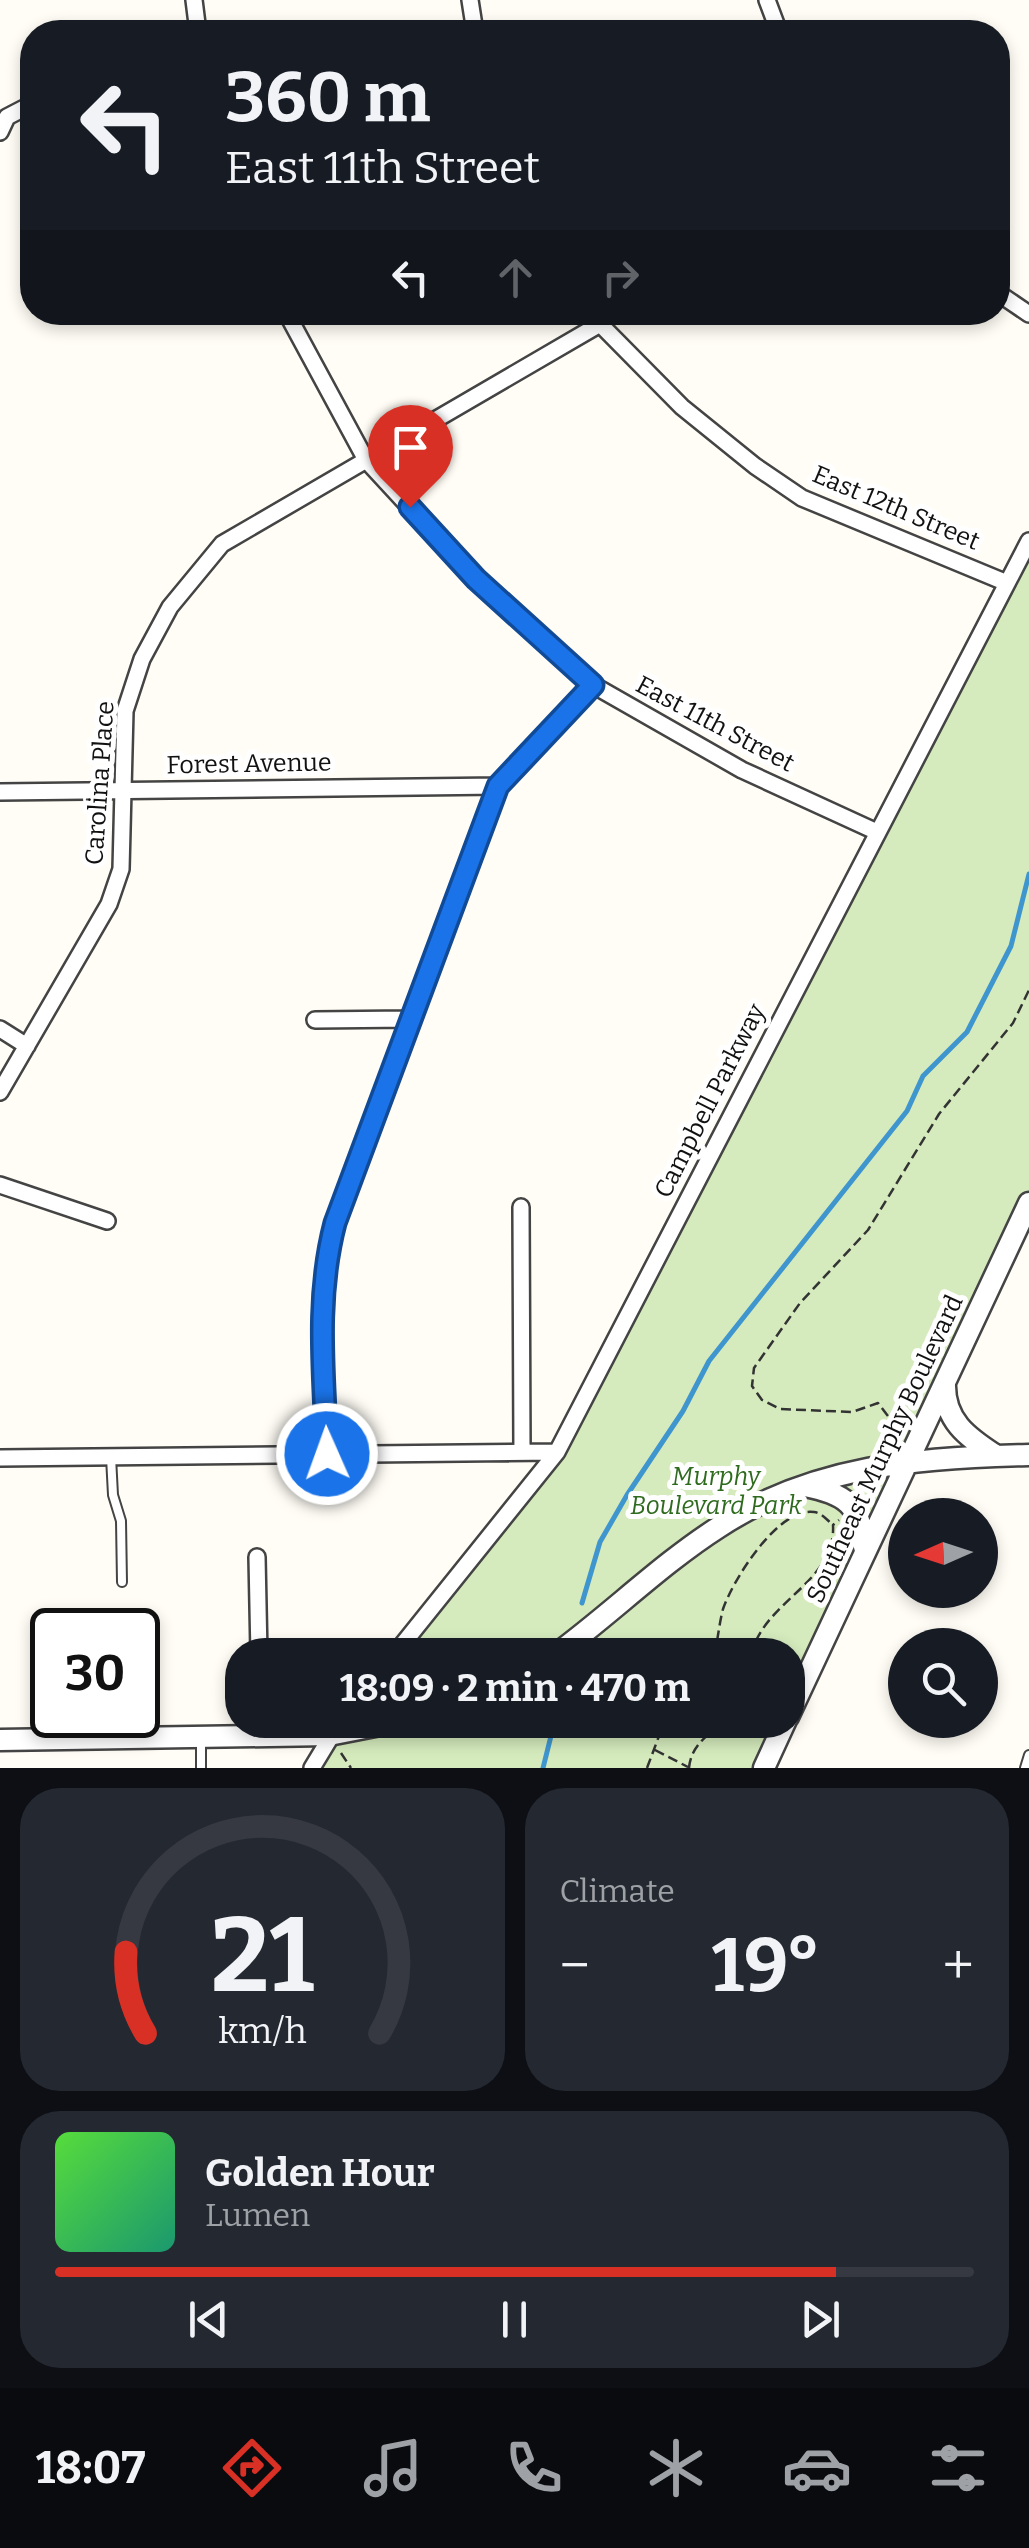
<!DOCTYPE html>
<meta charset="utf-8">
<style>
:root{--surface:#171b24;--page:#242831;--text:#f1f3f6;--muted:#9ea1a6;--line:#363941;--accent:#d93025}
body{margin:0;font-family:Bitter,serif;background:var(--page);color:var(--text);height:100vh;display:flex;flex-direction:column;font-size:38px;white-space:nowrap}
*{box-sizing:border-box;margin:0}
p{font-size:32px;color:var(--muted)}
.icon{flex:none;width:55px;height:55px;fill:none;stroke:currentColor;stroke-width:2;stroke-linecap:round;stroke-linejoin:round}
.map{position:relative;height:1768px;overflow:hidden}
.panel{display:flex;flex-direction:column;gap:20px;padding:20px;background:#0d0f14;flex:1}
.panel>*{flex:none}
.hud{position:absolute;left:20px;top:20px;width:990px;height:305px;border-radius:40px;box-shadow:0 5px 15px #0003;background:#171b24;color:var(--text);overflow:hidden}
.needle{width:65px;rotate:267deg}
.tools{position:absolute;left:888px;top:1498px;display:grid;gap:20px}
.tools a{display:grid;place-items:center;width:110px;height:110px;border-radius:50%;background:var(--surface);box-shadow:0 5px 15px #0003;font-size:50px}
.speed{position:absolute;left:30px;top:1608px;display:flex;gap:20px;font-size:50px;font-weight:700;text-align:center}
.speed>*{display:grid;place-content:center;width:130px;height:130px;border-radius:50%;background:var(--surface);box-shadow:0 5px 15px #0003;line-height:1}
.speed .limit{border:5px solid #111;border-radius:15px;background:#fff;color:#111}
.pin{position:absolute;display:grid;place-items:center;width:85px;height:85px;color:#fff;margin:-102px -42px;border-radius:50% 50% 50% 0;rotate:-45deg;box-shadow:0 0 10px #0007}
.pin .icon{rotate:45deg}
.me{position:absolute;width:110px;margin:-55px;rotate:358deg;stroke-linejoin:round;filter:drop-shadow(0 0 8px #0008)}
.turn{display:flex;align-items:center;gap:35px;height:210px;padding:0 40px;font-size:45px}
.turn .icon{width:130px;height:130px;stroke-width:2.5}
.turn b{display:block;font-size:70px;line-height:85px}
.lanes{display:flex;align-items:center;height:95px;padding:0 40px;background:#0003;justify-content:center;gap:50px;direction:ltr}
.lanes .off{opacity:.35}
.big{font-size:75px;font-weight:700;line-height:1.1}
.panel .widget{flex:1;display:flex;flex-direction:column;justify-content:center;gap:15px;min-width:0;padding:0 35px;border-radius:40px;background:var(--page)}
.panel .dial{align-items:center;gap:0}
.dial svg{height:260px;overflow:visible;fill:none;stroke:var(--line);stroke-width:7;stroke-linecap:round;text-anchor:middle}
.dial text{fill:var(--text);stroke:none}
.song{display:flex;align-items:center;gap:30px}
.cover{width:120px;height:120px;border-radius:15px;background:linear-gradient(135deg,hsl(110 70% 55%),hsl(160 70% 35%))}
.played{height:10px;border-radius:5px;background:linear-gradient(90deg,var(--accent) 85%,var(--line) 85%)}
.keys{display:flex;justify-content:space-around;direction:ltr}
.heat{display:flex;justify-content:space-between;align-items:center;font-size:55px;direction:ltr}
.panel .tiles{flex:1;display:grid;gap:20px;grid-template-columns:1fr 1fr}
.widget:last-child{grid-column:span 2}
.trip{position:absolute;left:225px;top:1638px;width:580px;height:100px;border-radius:40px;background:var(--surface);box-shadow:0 5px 15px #0003;font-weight:700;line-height:100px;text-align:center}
.tabs{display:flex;height:160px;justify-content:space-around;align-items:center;background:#090b0e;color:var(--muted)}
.tabs .icon{width:70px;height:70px}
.tabs .current{color:var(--accent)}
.tabs b{font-size:45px;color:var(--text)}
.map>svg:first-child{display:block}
.green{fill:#d5ebbd}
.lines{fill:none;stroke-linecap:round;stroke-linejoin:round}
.stream{stroke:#3f96cf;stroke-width:5}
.service-casing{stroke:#444;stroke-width:12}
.minor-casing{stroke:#444;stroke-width:20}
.tertiary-casing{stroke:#444;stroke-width:25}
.path{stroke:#333;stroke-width:2.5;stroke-dasharray:10 5;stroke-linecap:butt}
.service{stroke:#fff;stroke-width:8}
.minor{stroke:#fff;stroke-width:15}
.tertiary{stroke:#fff;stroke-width:20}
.route-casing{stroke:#114b97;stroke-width:25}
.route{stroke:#1a73e8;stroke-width:18}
.labels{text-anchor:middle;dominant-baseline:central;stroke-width:10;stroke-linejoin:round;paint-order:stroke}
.street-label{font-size:25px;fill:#111;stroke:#fff}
.park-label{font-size:25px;font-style:italic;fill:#2f6b1f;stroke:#fff}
</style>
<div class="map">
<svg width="1029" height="1768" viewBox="0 0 1029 1768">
<rect width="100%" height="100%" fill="#fffdf5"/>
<path class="green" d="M1029,541v662l-241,514v-62h-394l163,-203z
M341,1720h445l-22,48h-452z"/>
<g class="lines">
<path class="stream" d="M582,1603l18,-61 27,-47 56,-84 26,-50 198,-250 16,-35 44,-44 44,-86 18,-72
M543,1768l12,-48"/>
<g class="service-casing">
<path id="service" d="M111,1457l2,38 8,26 1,61
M122,1630v-12
M122,1738v-23
M201,1738v30
M1025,1768l4,-13"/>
</g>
<g class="minor-casing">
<path id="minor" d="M194,0l4,32
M470,0l5,32
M767,0l12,32
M0,132l7,-15 25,-13
M998,293l31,21
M286,312l80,148 110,119 117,106 149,85 135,62
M593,312l7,12 82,83 73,59 47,32 205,85
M0,792l499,-6
M315,1020l94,-1
M0,1029l27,17
M0,1092l109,-188 12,-35 4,-158 17,-52 28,-52 52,-63 378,-220
M0,1185l107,36
M521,1207l1,245
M327,1453c-3,-77 -12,-154 8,-230l164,-437 94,-101
M0,1458l557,-6
M257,1557l2,98
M394,1655l163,-203 472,-911
M312,1768l29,-48"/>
</g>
<g class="tertiary-casing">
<path id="tertiary" d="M945,1384c-1,36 22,53 50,71
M805,1486c40,8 56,18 59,61
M555,1655c56,-41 106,-91 164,-128 93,-61 202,-70 310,-72
M788,1717l241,-514
M0,1740l329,-5 77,-15
M764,1768l22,-48"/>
</g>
<path class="path" d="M897,1428l-19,-25 -26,9 -72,-3 -18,-9 -10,-14 2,-18 46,-65 68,-73 71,-116 74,-91 16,-33
M714,1655c4,-15 5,-31 9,-46 10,-29 55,-102 91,-97 8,1 13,8 19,13
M751,1655c13,-55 85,-72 82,-130l6,-5
M655,1750l33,17
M341,1753l10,15
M647,1768l18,-48
M689,1768c2,-23 20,-34 37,-48"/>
<use href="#service" class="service"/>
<use href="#minor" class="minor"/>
<use href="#tertiary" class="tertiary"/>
</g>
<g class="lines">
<g class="route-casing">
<path id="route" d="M327,1454c-3,-79 -12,-155 8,-231l163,-437 95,-101 -117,-106 -66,-72"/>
</g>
<use href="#route" class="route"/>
</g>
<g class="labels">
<g class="street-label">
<text transform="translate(896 508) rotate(23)">East 12th Street</text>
<text transform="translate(715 724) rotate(28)">East 11th Street</text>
<text transform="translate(249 764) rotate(-1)">Forest Avenue</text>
<text transform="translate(100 783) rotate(-86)">Carolina Place</text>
<text transform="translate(710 1101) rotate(-63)">Campbell Parkway</text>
<text transform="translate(885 1449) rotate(-65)">Southeast Murphy Boulevard</text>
</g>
<g class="park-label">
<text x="716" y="1477">Murphy<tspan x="716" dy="29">Boulevard Park</tspan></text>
</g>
</g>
</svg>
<div class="tools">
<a><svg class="needle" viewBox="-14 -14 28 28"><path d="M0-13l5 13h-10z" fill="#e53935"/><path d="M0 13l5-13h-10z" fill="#9ea1a6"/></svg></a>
<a><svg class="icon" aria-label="search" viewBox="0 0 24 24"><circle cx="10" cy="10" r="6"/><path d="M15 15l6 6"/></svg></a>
</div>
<div class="speed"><div class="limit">30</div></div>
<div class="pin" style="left:410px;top:507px;background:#d93025"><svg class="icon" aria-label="arrive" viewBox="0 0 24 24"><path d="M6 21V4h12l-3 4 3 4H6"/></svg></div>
<svg class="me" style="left:327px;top:1454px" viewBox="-20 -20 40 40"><circle r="17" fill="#1a73e8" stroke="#fff" stroke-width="3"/><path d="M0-11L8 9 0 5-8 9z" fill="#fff"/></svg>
<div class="trip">18:09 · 2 min · 470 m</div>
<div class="hud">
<div class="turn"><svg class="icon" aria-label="left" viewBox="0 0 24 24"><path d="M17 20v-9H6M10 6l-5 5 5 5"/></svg><div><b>360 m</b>East 11th Street</div></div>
<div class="lanes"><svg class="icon" aria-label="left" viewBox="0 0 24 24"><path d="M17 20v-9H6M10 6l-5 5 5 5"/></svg><svg class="icon off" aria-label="ahead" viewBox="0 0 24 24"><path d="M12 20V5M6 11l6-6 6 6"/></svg><svg class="icon off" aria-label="right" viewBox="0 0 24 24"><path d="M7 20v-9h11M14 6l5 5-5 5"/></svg></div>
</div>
</div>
<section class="panel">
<div class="tiles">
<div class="widget dial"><svg viewBox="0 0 100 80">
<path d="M14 69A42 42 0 1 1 86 69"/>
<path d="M14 69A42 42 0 0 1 8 44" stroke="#d93025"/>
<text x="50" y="56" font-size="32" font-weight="700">21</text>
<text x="50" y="72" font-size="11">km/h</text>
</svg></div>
<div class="widget"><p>Climate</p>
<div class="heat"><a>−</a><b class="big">19°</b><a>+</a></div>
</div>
<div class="widget">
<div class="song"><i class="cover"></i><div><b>Golden Hour</b><p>Lumen</p></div></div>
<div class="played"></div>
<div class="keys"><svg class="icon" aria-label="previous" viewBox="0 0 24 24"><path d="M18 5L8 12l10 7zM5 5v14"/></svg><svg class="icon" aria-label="pause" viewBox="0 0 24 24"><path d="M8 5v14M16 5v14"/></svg><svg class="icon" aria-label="next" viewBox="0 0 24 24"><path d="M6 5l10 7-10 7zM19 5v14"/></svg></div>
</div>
</div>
</section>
<nav class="tabs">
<b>18:07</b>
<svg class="icon current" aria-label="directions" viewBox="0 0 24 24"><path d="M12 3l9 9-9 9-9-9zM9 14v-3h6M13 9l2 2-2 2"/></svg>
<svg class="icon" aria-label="music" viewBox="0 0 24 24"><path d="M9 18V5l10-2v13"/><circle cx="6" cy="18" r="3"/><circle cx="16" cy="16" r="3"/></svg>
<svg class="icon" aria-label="phone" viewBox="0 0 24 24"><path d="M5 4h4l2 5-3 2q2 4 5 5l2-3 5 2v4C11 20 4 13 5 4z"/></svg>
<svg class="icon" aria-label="climate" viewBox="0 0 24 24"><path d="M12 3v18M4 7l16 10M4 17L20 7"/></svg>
<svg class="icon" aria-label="car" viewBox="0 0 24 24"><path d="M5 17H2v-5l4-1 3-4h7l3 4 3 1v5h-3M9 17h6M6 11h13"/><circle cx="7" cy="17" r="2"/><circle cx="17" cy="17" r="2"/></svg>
<svg class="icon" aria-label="filters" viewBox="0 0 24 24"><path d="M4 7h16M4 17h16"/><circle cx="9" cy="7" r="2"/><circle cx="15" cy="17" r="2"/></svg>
</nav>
